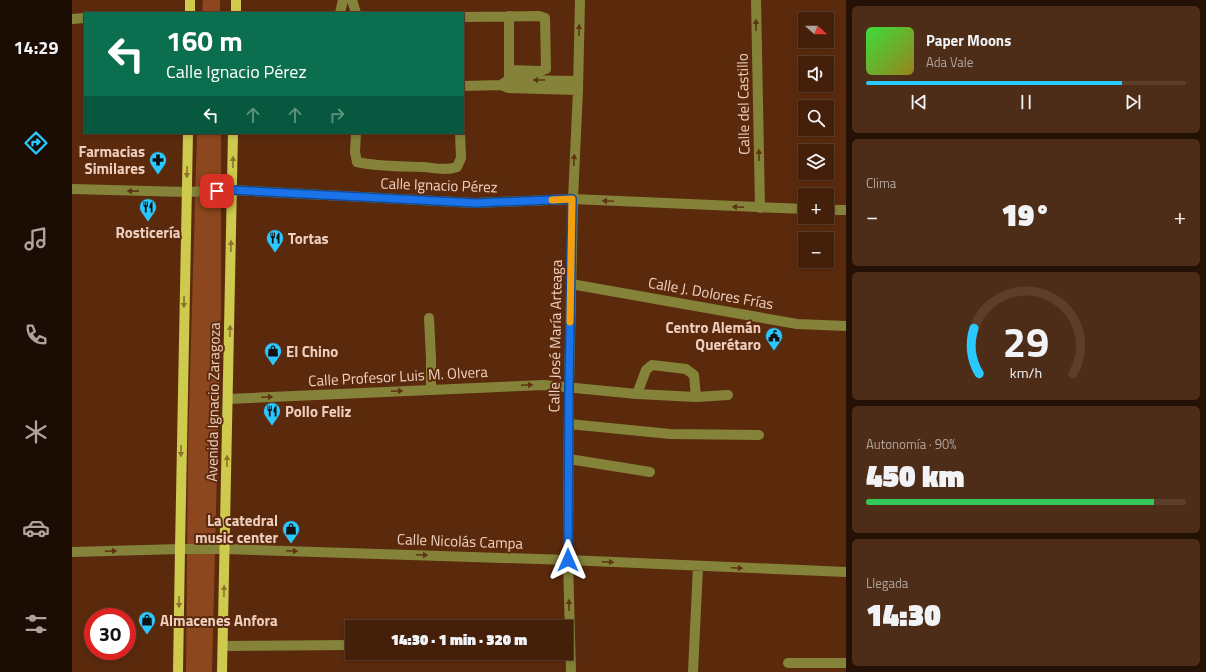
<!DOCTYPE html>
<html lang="es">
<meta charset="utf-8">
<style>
:root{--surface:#44200a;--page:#4e2d18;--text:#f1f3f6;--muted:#afa39c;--line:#5c3e2b;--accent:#29c8ff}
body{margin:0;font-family:"Titillium Web",sans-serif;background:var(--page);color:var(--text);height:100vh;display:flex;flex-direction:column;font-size:15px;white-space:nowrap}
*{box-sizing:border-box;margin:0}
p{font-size:13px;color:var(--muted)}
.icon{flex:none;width:22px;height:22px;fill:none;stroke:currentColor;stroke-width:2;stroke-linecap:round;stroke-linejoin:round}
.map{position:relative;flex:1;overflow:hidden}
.sheet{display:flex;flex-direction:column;gap:6px;padding:6px;background:#251206;width:360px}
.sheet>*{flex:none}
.guide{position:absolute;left:12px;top:12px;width:380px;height:122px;border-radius:0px;box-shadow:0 2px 6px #0003,0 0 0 1px var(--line);background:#0b6e4f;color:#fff;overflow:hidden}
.needle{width:26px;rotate:111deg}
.buttons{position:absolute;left:726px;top:12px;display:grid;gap:8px}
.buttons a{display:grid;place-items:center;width:36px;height:36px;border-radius:0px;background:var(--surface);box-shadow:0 2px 6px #0003,0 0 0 1px var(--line);font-size:20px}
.speed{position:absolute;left:12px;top:608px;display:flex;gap:8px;font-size:20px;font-weight:700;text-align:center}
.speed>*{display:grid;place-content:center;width:52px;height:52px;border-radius:50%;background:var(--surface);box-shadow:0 2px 6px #0003,0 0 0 1px var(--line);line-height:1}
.speed .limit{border:6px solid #d22;background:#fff;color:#111}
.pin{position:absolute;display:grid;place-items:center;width:34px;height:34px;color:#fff;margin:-17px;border-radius:8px;box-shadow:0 2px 6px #0006}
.me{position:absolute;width:44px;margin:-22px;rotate:0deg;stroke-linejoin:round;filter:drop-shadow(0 0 3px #0008)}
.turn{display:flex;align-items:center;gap:14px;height:84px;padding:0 16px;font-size:18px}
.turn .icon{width:52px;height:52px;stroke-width:2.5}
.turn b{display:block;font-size:28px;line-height:34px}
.lanes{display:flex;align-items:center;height:38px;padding:0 16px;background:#0003;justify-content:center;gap:20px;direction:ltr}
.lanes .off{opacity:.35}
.big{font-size:30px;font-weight:800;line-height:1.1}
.sheet .widget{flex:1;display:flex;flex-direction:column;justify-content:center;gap:6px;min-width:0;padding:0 14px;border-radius:6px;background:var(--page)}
.sheet .dial{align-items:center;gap:0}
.dial svg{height:104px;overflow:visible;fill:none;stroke:var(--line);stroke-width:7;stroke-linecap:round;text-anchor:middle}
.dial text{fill:var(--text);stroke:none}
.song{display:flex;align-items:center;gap:12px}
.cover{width:48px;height:48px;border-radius:6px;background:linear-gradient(135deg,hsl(120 70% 55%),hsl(50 70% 35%))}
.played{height:4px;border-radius:2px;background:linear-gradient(90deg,var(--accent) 80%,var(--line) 80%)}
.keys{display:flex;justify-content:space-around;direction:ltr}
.heat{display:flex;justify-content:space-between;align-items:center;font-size:22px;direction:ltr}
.charge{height:6px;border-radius:3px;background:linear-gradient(90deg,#34c759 90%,var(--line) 0)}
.trip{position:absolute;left:273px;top:620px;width:228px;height:40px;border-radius:0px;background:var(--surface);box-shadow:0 2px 6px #0003,0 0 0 1px var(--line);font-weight:800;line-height:40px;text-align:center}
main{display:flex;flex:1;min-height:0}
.menu{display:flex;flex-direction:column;width:72px;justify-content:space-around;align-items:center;background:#1b0d04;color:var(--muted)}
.menu .icon{width:28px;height:28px}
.menu .active{color:var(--accent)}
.menu b{font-size:18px;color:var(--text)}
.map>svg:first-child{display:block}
.green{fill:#8d471e}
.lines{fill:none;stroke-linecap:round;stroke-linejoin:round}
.minor{stroke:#85833a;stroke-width:10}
.major{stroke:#cdca4d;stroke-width:10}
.oneway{fill:#5f3312}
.oneway2{fill:#8e722a}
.route-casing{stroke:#114b97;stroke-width:10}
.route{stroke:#1a73e8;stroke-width:7}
.slow{stroke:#f59e0b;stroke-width:7}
.labels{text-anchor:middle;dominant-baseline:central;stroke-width:4;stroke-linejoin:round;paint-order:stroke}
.street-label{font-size:15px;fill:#efd0c0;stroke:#5b2a0d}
.poi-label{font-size:15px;font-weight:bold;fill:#efd0c0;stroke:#5b2a0d;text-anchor:start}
</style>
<main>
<nav class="menu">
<b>14:29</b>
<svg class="icon active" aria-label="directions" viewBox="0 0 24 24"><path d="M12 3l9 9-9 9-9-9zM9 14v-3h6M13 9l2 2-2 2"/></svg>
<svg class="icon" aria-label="music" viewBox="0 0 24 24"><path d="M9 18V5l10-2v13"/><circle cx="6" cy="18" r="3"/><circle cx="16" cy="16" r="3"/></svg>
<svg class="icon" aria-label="phone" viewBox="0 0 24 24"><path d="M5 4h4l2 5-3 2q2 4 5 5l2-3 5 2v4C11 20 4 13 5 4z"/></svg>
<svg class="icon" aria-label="climate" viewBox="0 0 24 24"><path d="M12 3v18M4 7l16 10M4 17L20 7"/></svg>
<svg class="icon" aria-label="car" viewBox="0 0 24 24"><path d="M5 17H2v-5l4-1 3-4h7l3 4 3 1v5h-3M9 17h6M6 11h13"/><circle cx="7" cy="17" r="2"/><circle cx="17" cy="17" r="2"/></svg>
<svg class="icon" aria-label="filters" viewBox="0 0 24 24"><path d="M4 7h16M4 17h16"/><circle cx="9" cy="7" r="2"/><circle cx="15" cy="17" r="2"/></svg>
</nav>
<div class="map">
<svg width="774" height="672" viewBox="0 0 774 672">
<rect width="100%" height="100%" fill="#5b2a0d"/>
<path class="green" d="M131,0h17v13h-18z
M125,133h24v177l-9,362h-26l2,-225z"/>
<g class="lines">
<path class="minor" d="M280,0l4,13
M684,0l4,208
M268,13l3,-13
M391,17l76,-1 6,2 1,51 -6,2 -31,-1
M0,19l13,-1
M437,76v-60
M429,85l7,-5 70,1
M391,86l38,-1 7,3 70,2
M284,133l-1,19 2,10c22,5 44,4 66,5 12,1 23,4 34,0l4,-9 -1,-25
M0,189l114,3 46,-2 243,13 98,-4 232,10
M755,210h19
M499,284l226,40 49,2
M357,318l2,40v32
M565,394l9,-24 6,-5 34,4 8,6 2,22
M156,399l316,-14 93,9 59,3 32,-2
M497,424l101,10 89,1
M497,459l81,13
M0,552l108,-3h45l343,11 278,12
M151,646l129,-1
M716,663h58
M499,672l-3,-112 1,-173 4,-188 5,-109 2,-90
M621,672l5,-106"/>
<path class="major" d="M118,13v-13
M164,13v-13
M106,672l2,-123 8,-416
M150,672l11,-539"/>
</g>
<defs><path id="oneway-solid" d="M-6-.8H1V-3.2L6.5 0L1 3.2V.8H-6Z"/></defs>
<g class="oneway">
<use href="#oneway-solid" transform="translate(684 25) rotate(-91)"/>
<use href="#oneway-solid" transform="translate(507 30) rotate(-89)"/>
<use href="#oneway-solid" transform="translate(467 80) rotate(180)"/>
<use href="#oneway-solid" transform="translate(687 155) rotate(-91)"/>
<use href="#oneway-solid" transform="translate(502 160) rotate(-87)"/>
<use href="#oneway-solid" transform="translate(61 191) rotate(-179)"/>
<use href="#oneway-solid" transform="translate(536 201) rotate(-177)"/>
<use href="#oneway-solid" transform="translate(666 207) rotate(-177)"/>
<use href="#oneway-solid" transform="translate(455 385) rotate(-3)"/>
<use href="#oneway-solid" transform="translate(325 391) rotate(-3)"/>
<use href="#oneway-solid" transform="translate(195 397) rotate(-3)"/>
<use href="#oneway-solid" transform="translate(39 551) rotate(-2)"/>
<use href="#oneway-solid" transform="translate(220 551) rotate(2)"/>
<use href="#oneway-solid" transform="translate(350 555) rotate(2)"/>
<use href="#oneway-solid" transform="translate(536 562) rotate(3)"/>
<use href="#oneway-solid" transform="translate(665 568) rotate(3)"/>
<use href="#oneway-solid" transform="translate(497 605) rotate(-91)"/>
</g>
<g class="oneway2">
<use href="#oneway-solid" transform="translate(161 162) rotate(-89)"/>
<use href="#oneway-solid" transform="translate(115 172) rotate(92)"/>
<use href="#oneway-solid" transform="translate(159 246) rotate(-89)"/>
<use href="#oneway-solid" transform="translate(112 302) rotate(91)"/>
<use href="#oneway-solid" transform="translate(158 331) rotate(-89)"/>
<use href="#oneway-solid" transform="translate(109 451) rotate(91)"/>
<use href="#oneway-solid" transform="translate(155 461) rotate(-89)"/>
<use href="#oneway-solid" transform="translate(152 591) rotate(-89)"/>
<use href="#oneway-solid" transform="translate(107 602) rotate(90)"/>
</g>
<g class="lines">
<g class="route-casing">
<path id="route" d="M145,191l15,-1 243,13 97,-4 -3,188 -1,173"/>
</g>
<use href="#route" class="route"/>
<path class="slow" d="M480,200l20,-1 -2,123"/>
</g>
<defs>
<g id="pharmacy-pin" transform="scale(0.9)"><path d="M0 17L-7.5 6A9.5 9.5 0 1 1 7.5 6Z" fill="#29c8ff" stroke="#5b2a0d"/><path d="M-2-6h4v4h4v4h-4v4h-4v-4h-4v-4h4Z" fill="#111"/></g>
<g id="restaurant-pin" transform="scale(0.9)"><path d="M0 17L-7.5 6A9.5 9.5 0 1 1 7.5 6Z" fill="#29c8ff" stroke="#5b2a0d"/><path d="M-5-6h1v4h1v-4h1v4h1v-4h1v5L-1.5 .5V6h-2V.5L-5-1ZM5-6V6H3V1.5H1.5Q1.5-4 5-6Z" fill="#111"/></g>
<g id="civic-pin" transform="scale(0.9)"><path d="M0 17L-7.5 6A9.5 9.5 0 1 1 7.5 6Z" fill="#29c8ff" stroke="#5b2a0d"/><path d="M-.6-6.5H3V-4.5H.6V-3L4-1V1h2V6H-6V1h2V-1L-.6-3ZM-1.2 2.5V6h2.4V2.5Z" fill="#111"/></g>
<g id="shop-pin" transform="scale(0.9)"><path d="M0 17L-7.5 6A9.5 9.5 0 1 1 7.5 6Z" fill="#29c8ff" stroke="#5b2a0d"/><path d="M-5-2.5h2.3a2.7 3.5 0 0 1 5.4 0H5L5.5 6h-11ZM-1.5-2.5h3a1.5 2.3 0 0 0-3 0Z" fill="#111"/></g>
</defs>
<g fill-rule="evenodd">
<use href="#pharmacy-pin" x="86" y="160"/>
<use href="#restaurant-pin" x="76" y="207"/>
<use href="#restaurant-pin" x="203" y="238"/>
<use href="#civic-pin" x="702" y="336"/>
<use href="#shop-pin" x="201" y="351"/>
<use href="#restaurant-pin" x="200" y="411"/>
<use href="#shop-pin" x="219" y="529"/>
<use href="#shop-pin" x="75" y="620"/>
</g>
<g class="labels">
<g class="street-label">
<text transform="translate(671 104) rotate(-91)">Calle del Castillo</text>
<text transform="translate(367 185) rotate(2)">Calle Ignacio Pérez</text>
<text transform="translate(639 293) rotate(10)">Calle J. Dolores Frías</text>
<text transform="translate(483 336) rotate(-89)">Calle José María Arteaga</text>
<text transform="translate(326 376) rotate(-3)">Calle Profesor Luis M. Olvera</text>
<text transform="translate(141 402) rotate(-89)">Avenida Ignacio Zaragoza</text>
<text transform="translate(388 541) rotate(2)">Calle Nicolás Campa</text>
</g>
<g class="poi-label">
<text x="73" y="151" text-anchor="end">Farmacias<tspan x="73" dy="17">Similares</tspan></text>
<text x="76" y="232" text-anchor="middle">Rosticería</text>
<text x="216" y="238">Tortas</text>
<text x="689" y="327" text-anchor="end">Centro Alemán<tspan x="689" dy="17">Querétaro</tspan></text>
<text x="214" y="351">El Chino</text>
<text x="213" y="411">Pollo Feliz</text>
<text x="206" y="520" text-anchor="end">La catedral<tspan x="206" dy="17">music center</tspan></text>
<text x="88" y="620">Almacenes Anfora</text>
</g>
</g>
</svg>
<div class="buttons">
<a><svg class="needle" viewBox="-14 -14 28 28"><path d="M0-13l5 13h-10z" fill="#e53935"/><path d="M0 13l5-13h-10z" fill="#afa39c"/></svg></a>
<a><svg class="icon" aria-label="sound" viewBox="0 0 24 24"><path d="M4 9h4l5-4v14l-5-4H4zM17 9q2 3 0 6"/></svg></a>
<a><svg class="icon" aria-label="search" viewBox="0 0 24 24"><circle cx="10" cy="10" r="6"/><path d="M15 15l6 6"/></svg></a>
<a><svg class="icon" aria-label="layers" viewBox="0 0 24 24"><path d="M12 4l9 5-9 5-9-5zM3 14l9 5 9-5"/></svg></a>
<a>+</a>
<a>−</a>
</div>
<div class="speed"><div class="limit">30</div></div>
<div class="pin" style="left:145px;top:191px;background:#d93025"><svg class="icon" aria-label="arrive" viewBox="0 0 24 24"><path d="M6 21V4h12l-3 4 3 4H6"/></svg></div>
<svg class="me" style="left:496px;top:560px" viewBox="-20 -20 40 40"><path d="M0-17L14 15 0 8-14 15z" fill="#1a73e8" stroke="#fff" stroke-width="4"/></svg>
<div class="trip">14:30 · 1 min · 320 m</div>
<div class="guide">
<div class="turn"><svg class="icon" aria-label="left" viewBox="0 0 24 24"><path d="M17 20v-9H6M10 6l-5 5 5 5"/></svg><div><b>160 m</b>Calle Ignacio Pérez</div></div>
<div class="lanes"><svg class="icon" aria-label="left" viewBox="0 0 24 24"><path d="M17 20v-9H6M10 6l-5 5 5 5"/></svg><svg class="icon off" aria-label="ahead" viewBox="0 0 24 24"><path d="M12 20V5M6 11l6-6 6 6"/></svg><svg class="icon off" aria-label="ahead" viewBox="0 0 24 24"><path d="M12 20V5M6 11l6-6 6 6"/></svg><svg class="icon off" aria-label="right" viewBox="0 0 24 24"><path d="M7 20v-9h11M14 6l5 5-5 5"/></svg></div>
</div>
</div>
<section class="sheet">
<div class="widget">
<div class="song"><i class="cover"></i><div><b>Paper Moons</b><p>Ada Vale</p></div></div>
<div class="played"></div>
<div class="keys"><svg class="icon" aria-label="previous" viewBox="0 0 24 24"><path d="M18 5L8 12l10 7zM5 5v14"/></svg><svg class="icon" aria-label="pause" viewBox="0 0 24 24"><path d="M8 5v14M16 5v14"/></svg><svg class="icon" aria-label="next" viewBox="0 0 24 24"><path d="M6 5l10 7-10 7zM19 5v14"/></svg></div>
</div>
<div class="widget"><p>Clima</p>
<div class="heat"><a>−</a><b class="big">19°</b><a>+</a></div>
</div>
<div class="widget dial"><svg viewBox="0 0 100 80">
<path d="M14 69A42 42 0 1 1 86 69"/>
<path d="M14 69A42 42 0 0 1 10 34" stroke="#29c8ff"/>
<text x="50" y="56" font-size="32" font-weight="700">29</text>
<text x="50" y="72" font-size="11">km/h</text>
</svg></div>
<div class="widget"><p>Autonomía · 90%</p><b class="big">450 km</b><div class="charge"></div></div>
<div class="widget"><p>Llegada</p><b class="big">14:30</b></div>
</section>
</main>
